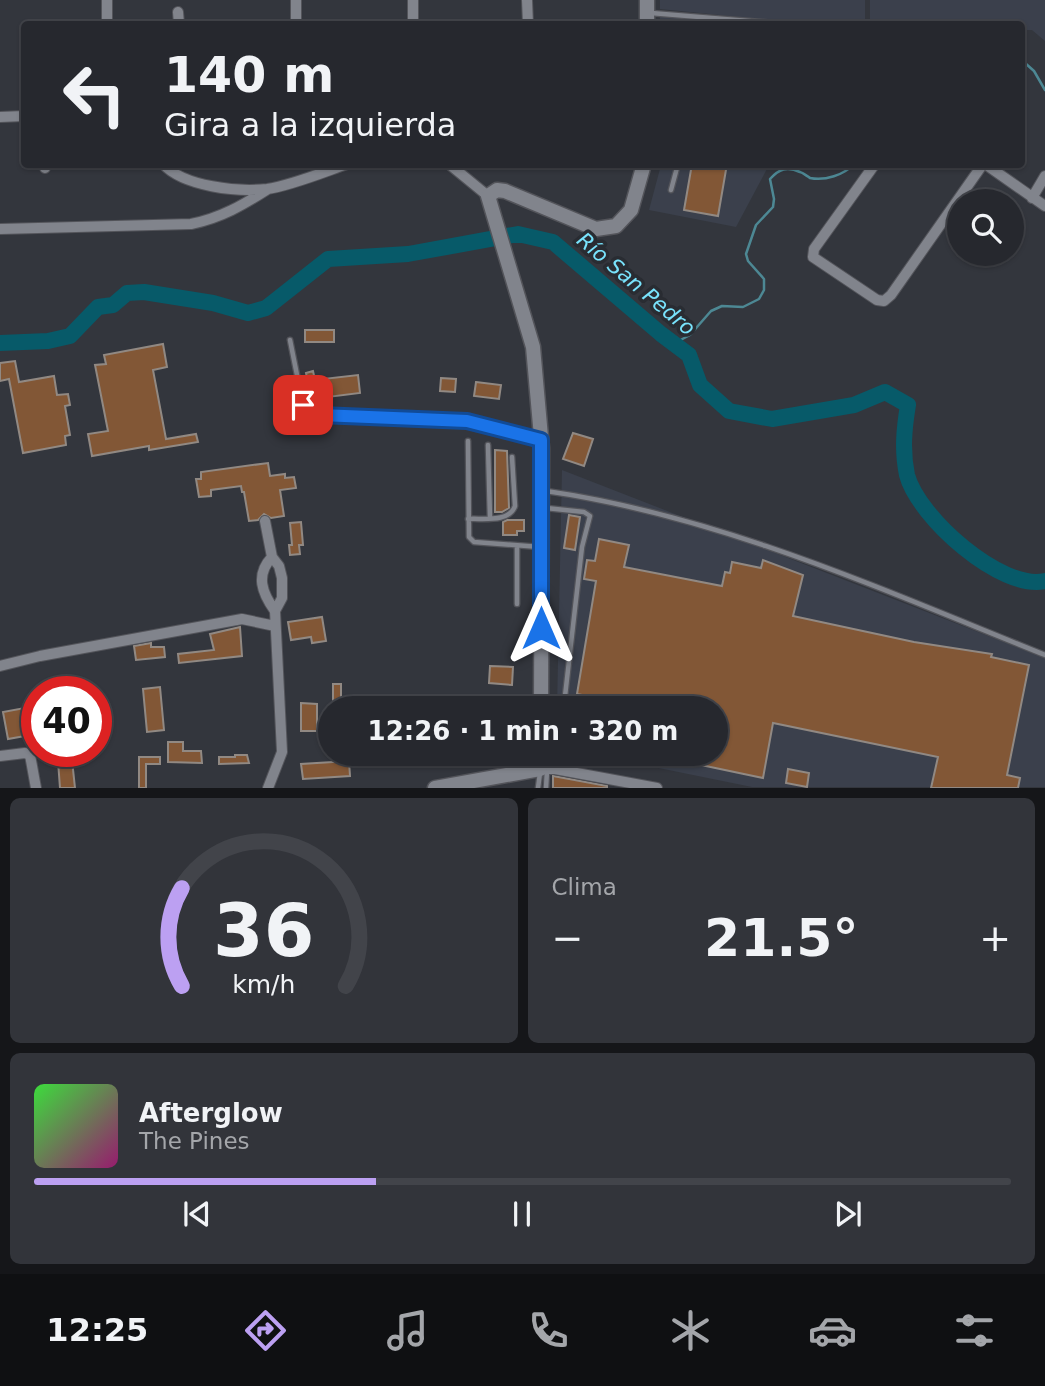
<!DOCTYPE html>
<html lang="es">
<meta charset="utf-8">
<style>
:root{--surface:#26282e;--page:#32343a;--text:#f1f3f6;--muted:#a4a6aa;--line:#42444a;--accent:#bca0f2}
body{margin:0;font-family:"DejaVu Sans",sans-serif;background:var(--page);color:var(--text);height:100vh;display:flex;flex-direction:column;font-size:26px;white-space:nowrap}
*{box-sizing:border-box;margin:0}
p{font-size:23px;color:var(--muted)}
.icon{flex:none;width:38px;height:38px;fill:none;stroke:currentColor;stroke-width:2;stroke-linecap:round;stroke-linejoin:round}
.map{position:relative;height:788px;overflow:hidden}
.drawer{display:flex;flex-direction:column;gap:10px;padding:10px;background:#151619;flex:1}
.drawer>*{flex:none}
.guide{position:absolute;left:21px;top:21px;width:1004px;height:147px;border-radius:7px;box-shadow:0 2px 5px #0004,0 0 0 2px var(--line);background:#26282e;color:var(--text);overflow:hidden}
.fabs{position:absolute;left:947px;top:189px;display:grid;gap:14px}
.fabs a{display:grid;place-items:center;width:77px;height:77px;border-radius:50%;background:var(--surface);box-shadow:0 2px 5px #0004,0 0 0 2px var(--line);font-size:35px}
.speed{position:absolute;left:21px;top:676px;display:flex;gap:14px;font-size:35px;font-weight:700;text-align:center}
.speed>*{display:grid;place-content:center;width:91px;height:91px;border-radius:50%;background:var(--surface);box-shadow:0 2px 5px #0004,0 0 0 2px var(--line);line-height:1}
.speed .limit{border:10px solid #d22;background:#fff;color:#111}
.pin{position:absolute;display:grid;place-items:center;width:60px;height:60px;color:#fff;margin:-30px;border-radius:14px;box-shadow:0 4px 10px #0006}
.me{position:absolute;width:77px;margin:-38px;rotate:0deg;stroke-linejoin:round;filter:drop-shadow(0 0 5px #0008)}
.turn{display:flex;align-items:center;gap:24px;height:147px;padding:0 28px;font-size:32px}
.turn .icon{width:91px;height:91px;stroke-width:2.5}
.turn b{display:block;font-size:49px;line-height:60px}
.big{font-size:52px;font-weight:800;line-height:1.1}
.drawer .card{flex:1;display:flex;flex-direction:column;justify-content:center;gap:10px;min-width:0;padding:0 24px;border-radius:10px;background:var(--page)}
.drawer .dial{align-items:center;gap:0}
.dial svg{height:182px;overflow:visible;fill:none;stroke:var(--line);stroke-width:7;stroke-linecap:round;text-anchor:middle}
.dial text{fill:var(--text);stroke:none}
.song{display:flex;align-items:center;gap:21px}
.cover{width:84px;height:84px;border-radius:10px;background:linear-gradient(135deg,hsl(120 70% 55%),hsl(320 70% 35%))}
.played{height:7px;border-radius:4px;background:linear-gradient(90deg,var(--accent) 35%,var(--line) 35%)}
.keys{display:flex;justify-content:space-around;direction:ltr}
.heat{display:flex;justify-content:space-between;align-items:center;font-size:38px;direction:ltr}
.drawer .tiles{flex:1;display:grid;gap:10px;grid-template-columns:1fr 1fr}
.card:last-child{grid-column:span 2}
.trip{position:absolute;left:318px;top:696px;width:410px;height:70px;border-radius:35px;background:var(--surface);box-shadow:0 2px 5px #0004,0 0 0 2px var(--line);font-weight:800;line-height:70px;text-align:center}
.menu{display:flex;height:112px;justify-content:space-around;align-items:center;background:#0f1012;color:var(--muted)}
.menu .icon{width:49px;height:49px}
.menu .selected{color:var(--accent)}
.menu b{font-size:32px;color:var(--text)}
.map>svg:first-child{display:block}
.built{fill:#3b404c}
.lines{fill:none;stroke-linecap:round;stroke-linejoin:round}
.stream{stroke:#4d8894;stroke-width:2.5}
.river{stroke:#075a69;stroke-width:16}
.building{fill:#825736;stroke:#918983;stroke-width:2}
.lane-casing{stroke:#53545a;stroke-width:7}
.street-casing{stroke:#53545a;stroke-width:12}
.secondary-casing{stroke:#53545a;stroke-width:17}
.lane{stroke:#81848c;stroke-width:4.5}
.street{stroke:#81848c;stroke-width:10}
.secondary{stroke:#81848c;stroke-width:14}
.route-casing{stroke:#114b97;stroke-width:18}
.route{stroke:#1a73e8;stroke-width:12}
.labels{text-anchor:middle;dominant-baseline:central;stroke-width:7;stroke-linejoin:round;paint-order:stroke}
.water-label{font-size:21px;font-style:italic;fill:#79e3fc;stroke:#292c32}
</style>
<div class="map">
<svg width="1045" height="788" viewBox="0 0 1045 788">
<rect width="100%" height="100%" fill="#33363d"/>
<path class="built" d="M660,0h205v24h-56l-149,-15z
M870,0h175v41l-13,-11h-10v-6h-152z
M660,16l84,8h-84z
M661,165h130l-23,2 -32,60 -87,-17z
M562,470l483,188v129h-293l-162,-33h126v-45h-159z"/>
<g class="lines">
<path class="stream" d="M1022,63h3l9,8 11,19
M673,344l17,-9 21,-24 11,-5 21,1 16,-8 5,-9v-11l-16,-18 -2,-7 10,-29 17,-18 1,-8 -4,-20c9,-10 17,-13 30,-7 1,0 9,5 10,6 15,3 34,-3 44,-14"/>
<path class="river" d="M0,343l48,-2 22,-5 28,-29 15,-2 14,-12 17,-1 69,11 35,10 18,-5 62,-49 80,-5 110,-20 35,8 108,92 28,21 11,30 29,26 43,8 82,-14 31,-13 23,13c-4,24 -6,46 -1,70 11,42 94,116 138,106"/>
</g>
<path class="building" d="M692,164h35l-9,52 -34,-6z
M305,330h29v12h-29z
M163,344l4,23 -14,3 13,69 30,-5 2,8 -49,8v-4l-57,10 -4,-22 20,-3 -13,-66 11,-1 -2,-9z
M15,361l4,21 35,-6 3,19 11,-1 2,11 -5,1 5,29 -5,1 1,9 -43,8 -14,-74 -9,2v-18z
M313,371l2,9 43,-5 2,18 -33,4 1,7 -7,2 -3,-11 -7,2 -5,-24z
M441,378l15,1 -1,13 -15,-1z
M476,382l25,3 -2,14 -25,-3z
M573,433l20,6 -9,27 -21,-7z
M495,450l12,1 2,57 -7,4h-7z
M268,463l2,13 15,-2v4l9,-1 2,11 -16,2 4,26 -13,2 -7,-4 -6,6 -9,1 -5,-29h-2l-1,-6 -30,4v6l-12,1 -3,-18h5v-7z
M569,515l11,2 -5,33 -11,-2z
M507,520h17v11h-7v4h-14v-13z
M301,522l2,23h-4l1,9 -10,1 -1,-10h3l-2,-22z
M599,539l30,6 -5,22 98,19 3,-14 5,1 2,-11 29,6 2,-8 40,15 -10,41 121,26 78,12 -1,3 38,8 -22,110 13,3 -2,10h-87l7,-31 -165,-34 -10,55 -81,-17 -1,2 -25,-5v-4h60v-45h-104l1,-8 -36,-7 19,-113 -12,-2 3,-19 8,1z
M322,617l4,24 -14,2 -1,-6 -20,3 -3,-18z
M240,627l2,29 -63,7 -1,-9 36,-4 -4,-16z
M151,643v4h13l1,10 -29,3 -2,-14z
M490,666l23,1 -1,18 -23,-2z
M333,684h8v21h-8z
M160,687l4,43 -17,2 -4,-43z
M37,699v27l-14,3 2,7 -17,3 -5,-27 22,-4v-7z
M301,703l16,1v27h-16z
M168,742h15v9h18l1,12 -34,-1z
M235,755h12l2,8 -30,1v-7h16z
M139,757h21v7h-14v24h-7z
M72,760l3,28h-15l-2,-27z
M349,761l1,15 -47,3 -2,-15z
M788,769l21,4 -2,14 -21,-4z
M553,776l54,10v2h-54z"/>
<g class="lines">
<g class="lane-casing">
<path id="lane" d="M651,13l136,11
M671,190l7,-26
M290,340l13,65 6,7 11,3 147,6 70,18
M468,441l1,96 5,5 66,5
M488,445l2,73
M546,491c174,25 337,99 499,164
M546,508l38,4 6,4 -8,31 -18,158
M468,519c15,-1 41,4 47,-13l-3,-49
M517,546v58
M538,788l2,-15
M546,788l1,-17"/>
</g>
<g class="street-casing">
<path id="street" d="M107,0v24
M413,0v24
M527,0l1,24
M178,12l1,12
M296,24v-24
M0,117l24,-1
M45,164v4
M163,164c21,23 75,28 104,25 23,-3 57,-17 80,-25
M449,164l39,32
M875,164l-56,78 -5,7 -1,8 64,43 7,1 7,-6 92,-131
M985,164l60,42
M1032,198l13,-22
M0,229l191,-5c30,-6 52,-19 77,-35
M265,521l7,36 7,9 3,12v20l-7,13 7,141 -14,36
M272,557c-17,18 -10,36 3,54
M0,666l40,-10 202,-37 33,7
M0,756l25,-3 5,2 6,33
M540,769h15l102,19"/>
</g>
<g class="secondary-casing">
<path id="secondary" d="M647,0v24
M541,709l1,-261 -9,-101 -45,-151 9,-6 8,1 91,38 20,-3 15,-16 13,-46
M435,788l105,-19v-15"/>
</g>
<use href="#lane" class="lane"/>
<use href="#street" class="street"/>
<use href="#secondary" class="secondary"/>
</g>
<g class="lines">
<g class="route-casing">
<path id="route" d="M303,405l6,7 11,3 147,6 74,19v188"/>
</g>
<use href="#route" class="route"/>
</g>
<g class="labels">
<g class="water-label">
<text transform="translate(636 284) rotate(40)">Río San Pedro</text>
</g>
</g>
</svg>
<div class="fabs">
<a><svg class="icon" aria-label="search" viewBox="0 0 24 24"><circle cx="10" cy="10" r="6"/><path d="M15 15l6 6"/></svg></a>
</div>
<div class="speed"><div class="limit">40</div></div>
<div class="pin" style="left:303px;top:405px;background:#d93025"><svg class="icon" aria-label="arrive" viewBox="0 0 24 24"><path d="M6 21V4h12l-3 4 3 4H6"/></svg></div>
<svg class="me" style="left:541px;top:628px" viewBox="-20 -20 40 40"><path d="M0-17L14 15 0 8-14 15z" fill="#1a73e8" stroke="#fff" stroke-width="4"/></svg>
<div class="trip">12:26 · 1 min · 320 m</div>
<div class="guide">
<div class="turn"><svg class="icon" aria-label="left" viewBox="0 0 24 24"><path d="M17 20v-9H6M10 6l-5 5 5 5"/></svg><div><b>140 m</b>Gira a la izquierda</div></div>
</div>
</div>
<section class="drawer">
<div class="tiles">
<div class="card dial"><svg viewBox="0 0 100 80">
<path d="M14 69A42 42 0 1 1 86 69"/>
<path d="M14 69A42 42 0 0 1 14 26" stroke="#bca0f2"/>
<text x="50" y="56" font-size="32" font-weight="700">36</text>
<text x="50" y="72" font-size="11">km/h</text>
</svg></div>
<div class="card"><p>Clima</p>
<div class="heat"><a>−</a><b class="big">21.5°</b><a>+</a></div>
</div>
<div class="card">
<div class="song"><i class="cover"></i><div><b>Afterglow</b><p>The Pines</p></div></div>
<div class="played"></div>
<div class="keys"><svg class="icon" aria-label="previous" viewBox="0 0 24 24"><path d="M18 5L8 12l10 7zM5 5v14"/></svg><svg class="icon" aria-label="pause" viewBox="0 0 24 24"><path d="M8 5v14M16 5v14"/></svg><svg class="icon" aria-label="next" viewBox="0 0 24 24"><path d="M6 5l10 7-10 7zM19 5v14"/></svg></div>
</div>
</div>
</section>
<nav class="menu">
<b>12:25</b>
<svg class="icon selected" aria-label="directions" viewBox="0 0 24 24"><path d="M12 3l9 9-9 9-9-9zM9 14v-3h6M13 9l2 2-2 2"/></svg>
<svg class="icon" aria-label="music" viewBox="0 0 24 24"><path d="M9 18V5l10-2v13"/><circle cx="6" cy="18" r="3"/><circle cx="16" cy="16" r="3"/></svg>
<svg class="icon" aria-label="phone" viewBox="0 0 24 24"><path d="M5 4h4l2 5-3 2q2 4 5 5l2-3 5 2v4C11 20 4 13 5 4z"/></svg>
<svg class="icon" aria-label="climate" viewBox="0 0 24 24"><path d="M12 3v18M4 7l16 10M4 17L20 7"/></svg>
<svg class="icon" aria-label="car" viewBox="0 0 24 24"><path d="M5 17H2v-5l4-1 3-4h7l3 4 3 1v5h-3M9 17h6M6 11h13"/><circle cx="7" cy="17" r="2"/><circle cx="17" cy="17" r="2"/></svg>
<svg class="icon" aria-label="filters" viewBox="0 0 24 24"><path d="M4 7h16M4 17h16"/><circle cx="9" cy="7" r="2"/><circle cx="15" cy="17" r="2"/></svg>
</nav>
